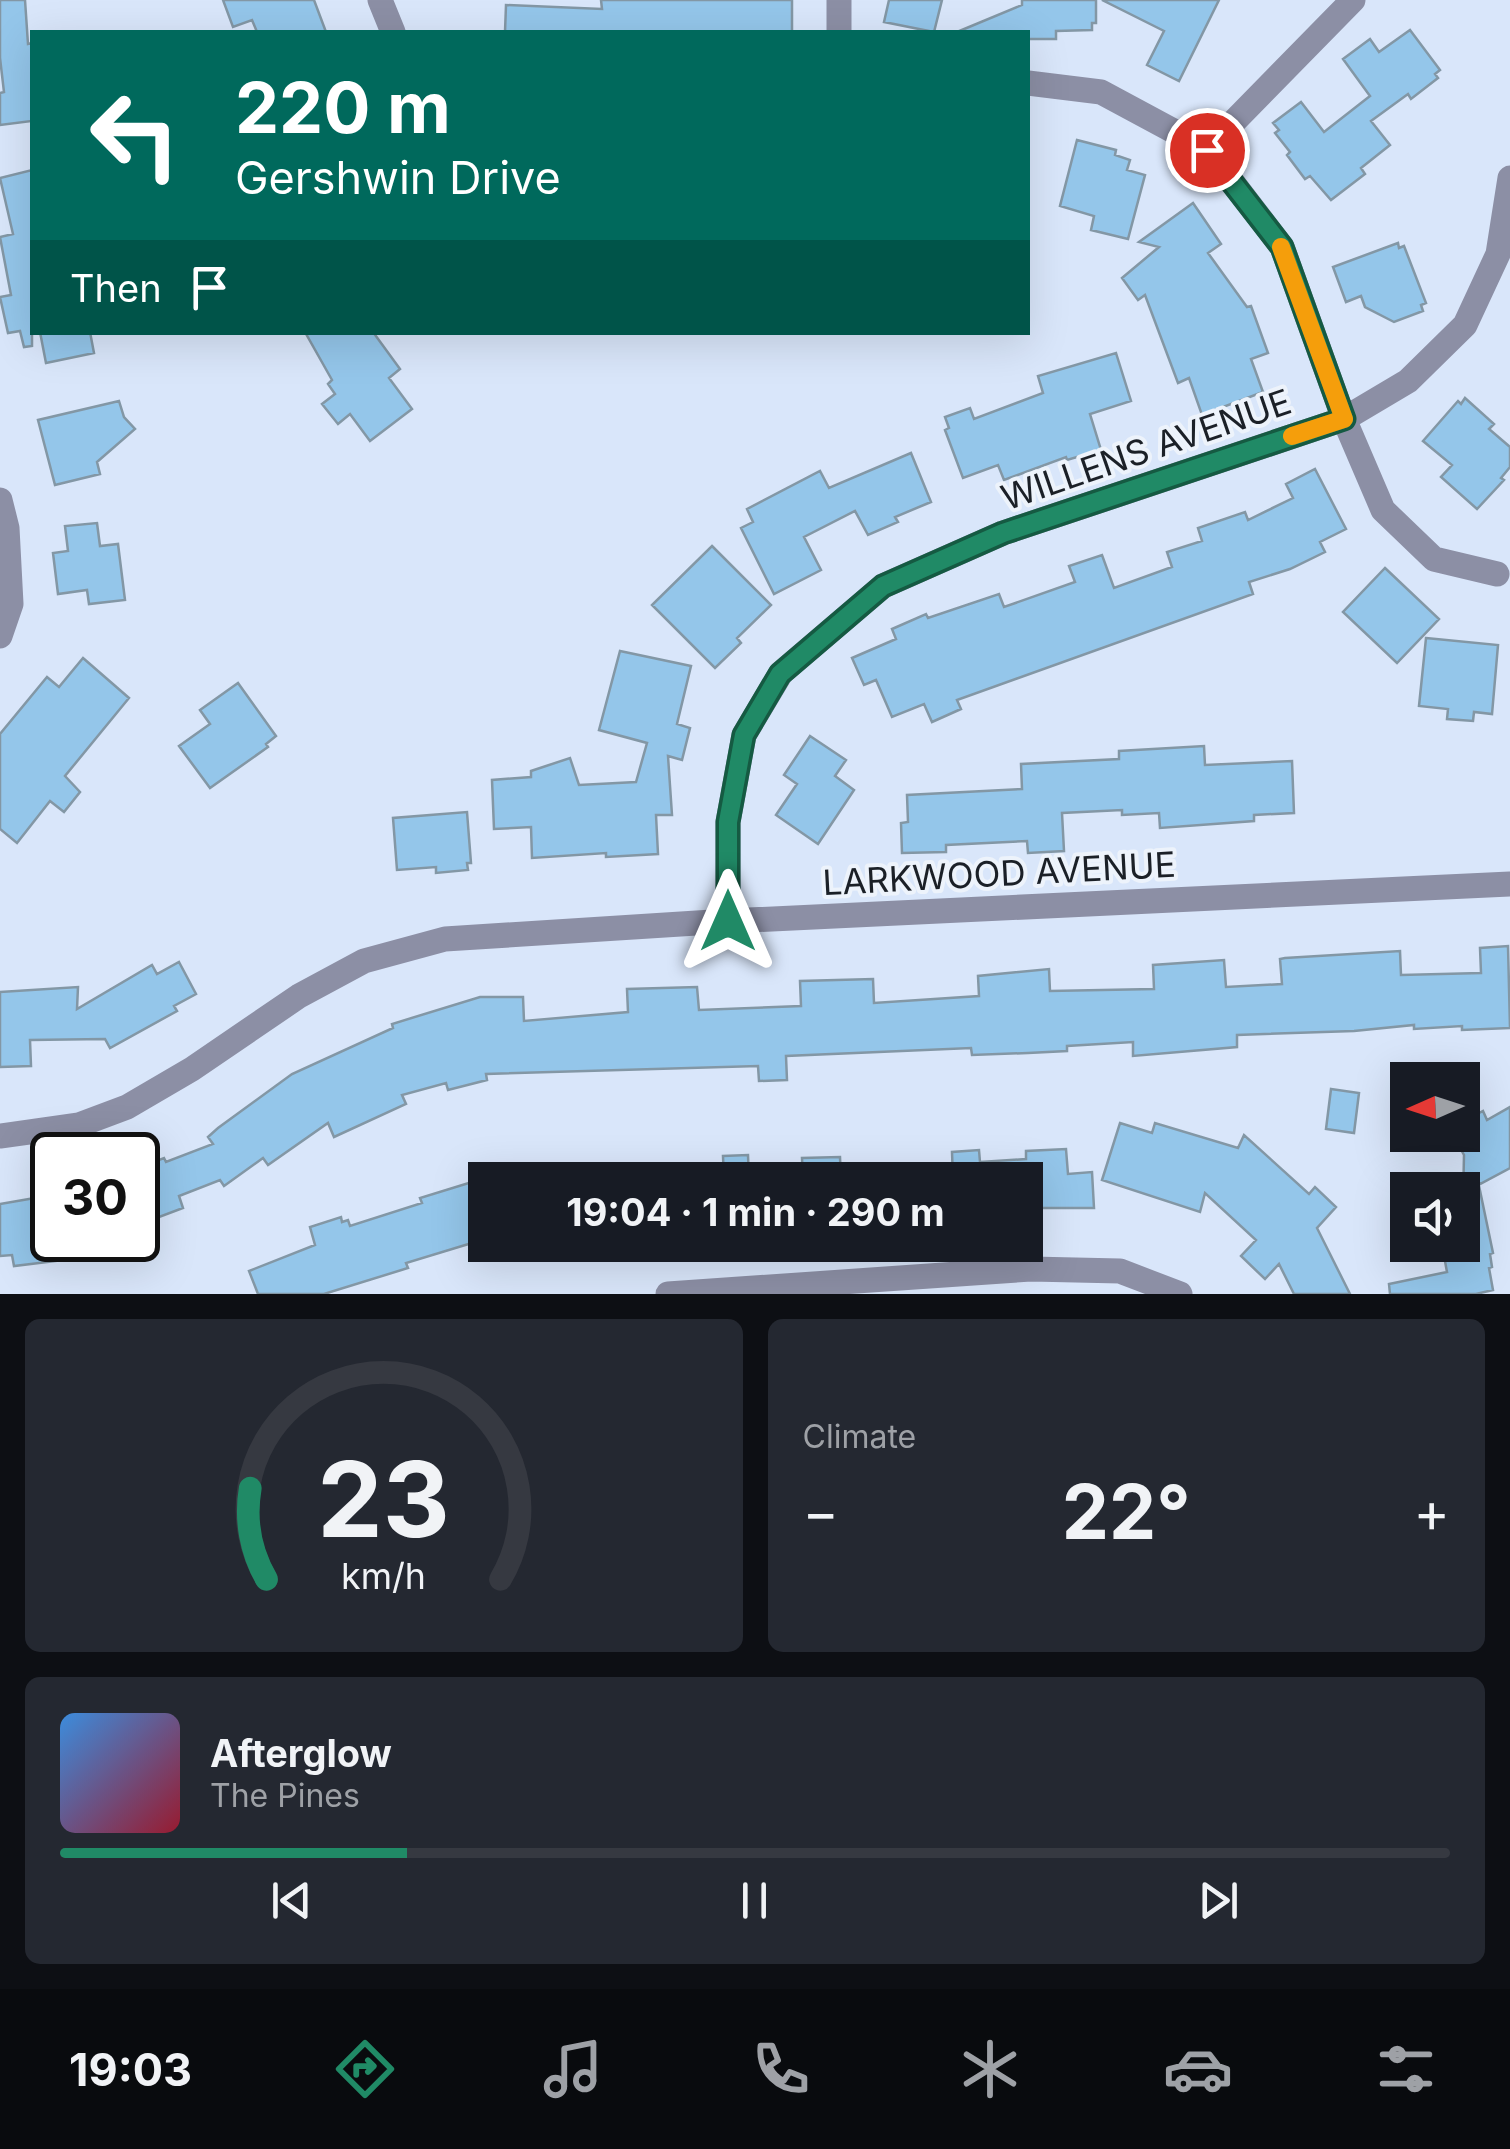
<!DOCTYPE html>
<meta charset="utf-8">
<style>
:root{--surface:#171b24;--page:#242831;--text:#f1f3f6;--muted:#9ea1a6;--line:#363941;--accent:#208a66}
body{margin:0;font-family:Inter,sans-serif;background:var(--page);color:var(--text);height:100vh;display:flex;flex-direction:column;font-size:38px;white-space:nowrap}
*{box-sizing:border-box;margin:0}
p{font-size:32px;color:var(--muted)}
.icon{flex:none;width:55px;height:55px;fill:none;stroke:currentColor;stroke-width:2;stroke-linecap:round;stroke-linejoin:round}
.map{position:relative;height:1294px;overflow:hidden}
.side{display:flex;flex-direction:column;gap:25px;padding:25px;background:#0d0f14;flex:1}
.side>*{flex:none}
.top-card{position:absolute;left:30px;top:30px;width:1000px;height:305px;border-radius:0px;box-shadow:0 10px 40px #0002;background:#00695c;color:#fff;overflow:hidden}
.needle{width:65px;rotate:267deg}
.controls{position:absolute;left:1390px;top:1062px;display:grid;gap:20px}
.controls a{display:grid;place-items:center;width:90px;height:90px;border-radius:0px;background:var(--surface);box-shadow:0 10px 40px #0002;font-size:50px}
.speed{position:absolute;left:30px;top:1132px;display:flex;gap:20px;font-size:50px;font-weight:700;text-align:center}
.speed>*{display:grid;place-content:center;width:130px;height:130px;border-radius:50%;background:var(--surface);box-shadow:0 10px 40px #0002;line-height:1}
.speed .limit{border:5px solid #111;border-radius:15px;background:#fff;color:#111}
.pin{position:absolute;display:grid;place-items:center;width:85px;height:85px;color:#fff;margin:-42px;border:5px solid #fff;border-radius:50%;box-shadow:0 2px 10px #0007}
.me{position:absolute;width:110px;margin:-55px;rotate:0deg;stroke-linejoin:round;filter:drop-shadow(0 0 8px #0008)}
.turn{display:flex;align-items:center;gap:35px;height:210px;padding:0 40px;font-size:45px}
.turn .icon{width:130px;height:130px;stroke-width:2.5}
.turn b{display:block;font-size:70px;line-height:85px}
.then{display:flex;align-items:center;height:95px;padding:0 40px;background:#0003;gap:20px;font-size:38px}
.big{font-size:75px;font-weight:700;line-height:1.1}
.side .card{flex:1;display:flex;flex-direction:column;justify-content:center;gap:15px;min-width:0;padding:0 35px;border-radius:15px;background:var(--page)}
.side .dial{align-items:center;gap:0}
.dial svg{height:260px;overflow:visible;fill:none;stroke:var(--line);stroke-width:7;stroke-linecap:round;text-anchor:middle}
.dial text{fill:var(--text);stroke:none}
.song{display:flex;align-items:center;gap:30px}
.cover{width:120px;height:120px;border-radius:15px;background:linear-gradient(135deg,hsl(210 70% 55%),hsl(350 70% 35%))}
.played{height:10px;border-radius:5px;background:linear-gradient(90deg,var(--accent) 25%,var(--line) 25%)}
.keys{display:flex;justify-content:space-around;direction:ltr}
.heat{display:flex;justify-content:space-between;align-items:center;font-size:55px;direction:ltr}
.side .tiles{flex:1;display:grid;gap:25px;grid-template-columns:1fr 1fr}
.card:last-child{grid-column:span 2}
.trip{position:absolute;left:468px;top:1162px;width:575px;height:100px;border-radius:0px;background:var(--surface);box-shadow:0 10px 40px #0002;font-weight:700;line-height:100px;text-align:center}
.menu{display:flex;height:160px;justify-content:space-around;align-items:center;background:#090b0e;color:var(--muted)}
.menu .icon{width:70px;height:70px}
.menu .current{color:var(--accent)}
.menu b{font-size:45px;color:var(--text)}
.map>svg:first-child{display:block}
.building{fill:#94c6ea;stroke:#8397a5;stroke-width:2.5}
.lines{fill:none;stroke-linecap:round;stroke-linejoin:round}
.minor{stroke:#8c8fa5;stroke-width:25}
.route-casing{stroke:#155a42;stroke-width:25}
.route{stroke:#208a66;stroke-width:18}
.slow{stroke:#f59e0b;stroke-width:18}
.labels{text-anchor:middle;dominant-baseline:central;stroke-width:8;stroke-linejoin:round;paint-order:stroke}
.street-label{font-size:35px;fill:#1b2027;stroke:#edf3fb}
</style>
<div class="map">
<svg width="1510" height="1294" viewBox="0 0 1510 1294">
<rect width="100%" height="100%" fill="#d9e6fa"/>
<path class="building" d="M0,0h25l3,44 4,-1v78l-32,4v-32l4,-1 -4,-34z
M223,0h91l12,32h-69l-5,-12 -19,7z
M601,0h191v32h-287l1,-27 96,4z
M889,0h53l-8,32 -50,-10z
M1022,0h74v23h-4v7l-36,1v8h-28v-7h-71l65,-27z
M1102,0h117l-40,81 -32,-16 17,-34z
M1410,30l30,40 -5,4 3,4 -27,21 -3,-5 -37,27 19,24 -29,23 4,6 -34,26 -21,-24 -5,3 -18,-24 3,-3 -15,-19 4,-3 -6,-7 28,-21 23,30 46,-36 -27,-37 27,-20 9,13z
M1077,140l39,10 -1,5 15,5 -3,10 18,5 -17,64 -37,-9 3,-14 -34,-10z
M32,170v176l-8,1 -4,-16 -12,2 -8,-36 11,-2 -11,-58 13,-3 -13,-56z
M1193,203l28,41 -13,9 39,54 4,-1 17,47 -17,6 12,33 -61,23 -13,-37 -11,5 -33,-88 -7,5 -16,-22 37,-31 -20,-5z
M1398,243l1,5 5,-2 22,57 -5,2 2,6 -29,11 -29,-15 -4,-11 -15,6 -13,-35z
M40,332h50l4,21 -48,10z
M305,332h68l27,37 -11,9 23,31 -42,32 -20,-27 -12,10 -16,-20 13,-10 -7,-10 4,-4z
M1116,353l15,48 -41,13 11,36 -34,10 -1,-3 -62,23 -6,-15 -35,13 -18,-48 4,-2 -4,-11 25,-9 4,11 69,-26 -5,-17z
M1465,398l29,26 -5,5 21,18v20l-9,11 3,2 -27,29 -36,-32 11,-12 -29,-24 35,-40 3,3z
M119,401l5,16 11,12 -38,33 3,12 -45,11 -17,-65z
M911,453l20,49 -36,15 3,5 -30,13 -13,-24 -51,26 17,33 -47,24 -33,-66 12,-6 -6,-13 73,-38 9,17z
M1315,469l31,60 -26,13 5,10 -35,17 -41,13 4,12 -296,106 4,9 -29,13 -8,-18 -32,13 -16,-37 -12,5 -12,-27 44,-19 -4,-10 34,-15 2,4 71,-24 5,13 71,-25 -6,-16 33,-11 12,33 58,-21 -5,-15 35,-11 -4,-13 47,-16 3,8 45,-22 -7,-14z
M97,523l3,23 18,-2 7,56 -36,4 -2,-14 -29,4 -5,-41 15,-2 -3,-25z
M712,546l59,59 -34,33 4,5 -26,25 -63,-63z
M1385,568l54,51 -42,44 -54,-51z
M1426,638l72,7 -6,69 -18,-2 -1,9 -26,-2 1,-10 -29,-3z
M620,651l71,15 -14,58 13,4 -8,32 -14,-4 4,59h-16l2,39 -52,3v-4l-74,5 -1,-31 -37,2 -2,-49 39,-3v-6l39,-13 9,27 57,-3 11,-39 -48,-13z
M83,658l46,40 -64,78 15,16 -16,20 -14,-11 -33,42 -17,-14v-95l47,-57 12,10z
M238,683l38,53 -10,8 2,3 -58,41 -31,-42 31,-22 -10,-14z
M810,736l36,24 -11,16 19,14 -36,54 -42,-29 21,-31 -13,-9z
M1204,746l1,19 87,-4 2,52 -40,2v6l-94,7 -1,-15 -37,2v-5l-60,3 2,38 -36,2 -1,-12 -81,4v7l-44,1 -1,-30 7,-1 -1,-27 115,-6 -1,-25 98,-5v-8z
M467,812l4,51h-4l1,7 -32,3v-6l-39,3 -4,-52z
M1508,946l2,82 -48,2v-4l-48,3v-4l-60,6 -117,4v12l-104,9v-14l-66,4v5l-39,2 -56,2 -1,-7 -185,8 1,24 -28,1 -1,-15 -272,8 1,6 -39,10 -2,-7 -44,12 4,9 -72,33 -6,-14 -60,42 -5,-7 -39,28 -4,-6 -41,16 4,12 -45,17v-57l26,-10 2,4 47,-18 -5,-7 10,-9 74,-54 101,-46 -1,-4 88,-27h43l1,24 104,-9 -1,-23 70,-2 2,23 102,-4 -1,-25 73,-2 1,24 105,-7 -1,-20 71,-7 1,22 104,-2 -1,-24 71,-5 2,27 56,-3 -2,-25 5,-1 115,-7 1,24 80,-2 -1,-25z
M179,962l17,32 -22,12 3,5 -67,37 -5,-9 -75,1 1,26 -31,1v-75l78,-5 -1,22 75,-44 5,9z
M1331,1089l28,4 -5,40 -28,-4z
M1510,1107v61l-30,16 -2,-3 15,72 -3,1 2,13 -3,1 4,22 -17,4h-86l-1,-10 58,-12 -5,-27h20l2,-90 -11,-20h9v-13l21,-11 4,9z
M1120,1123l32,10 3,-10 83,25 6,-13 65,59 6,-7 21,20 -19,21 33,66h-56l-15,-30 -14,15 -24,-23 15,-16 -51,-47 -5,19 -98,-32z
M1066,1149l2,25 24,-2 2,36h-69v-28h-72l-1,-28 27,-2 1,12 46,-3v-8z
M748,1155l1,25h-25l-1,-24z
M840,1157l1,23h-38l-1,-22z
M485,1178v61l-79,24 2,5 -84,26h-66l-9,-23 66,-26 -5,-18 31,-10 1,5 6,-2 2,6 72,-23 -2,-5z
M52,1195l4,66 -42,5 -2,-11 -12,1v-52z"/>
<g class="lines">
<path class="minor" d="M380,0l13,32
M839,32v-32
M1028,83l73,9 106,57 75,98 62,172 39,91 51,49 63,15
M1207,149l146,-149
M0,500l7,28 4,76 -11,32
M728,921v-99l16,-87 37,-62 102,-87 120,-53 341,-114 64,-38 57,-56 33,-71 12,-76
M0,1136l79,-11 48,-18 65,-38 107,-73 65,-35 81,-22 283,-18 782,-37
M668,1294l363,-25 89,2 60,23"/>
</g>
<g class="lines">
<g class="route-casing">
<path id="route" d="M728,921v-99l16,-87 36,-61 103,-88 120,-53 341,-114 -62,-172 -75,-97"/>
</g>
<use href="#route" class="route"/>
<path class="slow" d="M1281,247l63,172 -52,17"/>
</g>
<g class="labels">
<g class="street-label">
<text transform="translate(1146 449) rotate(-19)">WILLENS AVENUE</text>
<text transform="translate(999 873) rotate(-3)">LARKWOOD AVENUE</text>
</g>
</g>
</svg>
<div class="controls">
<a><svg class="needle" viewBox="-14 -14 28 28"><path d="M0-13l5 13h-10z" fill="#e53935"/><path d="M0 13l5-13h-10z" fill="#9ea1a6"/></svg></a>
<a><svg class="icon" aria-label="sound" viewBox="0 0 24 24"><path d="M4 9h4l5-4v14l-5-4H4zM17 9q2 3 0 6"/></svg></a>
</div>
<div class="speed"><div class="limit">30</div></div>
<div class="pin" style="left:1207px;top:150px;background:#d93025"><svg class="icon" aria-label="arrive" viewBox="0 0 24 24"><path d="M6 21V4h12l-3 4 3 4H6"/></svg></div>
<svg class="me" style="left:728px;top:921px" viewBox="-20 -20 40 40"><path d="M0-17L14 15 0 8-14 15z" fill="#208a66" stroke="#fff" stroke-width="4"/></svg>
<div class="trip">19:04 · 1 min · 290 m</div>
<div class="top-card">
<div class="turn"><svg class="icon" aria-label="left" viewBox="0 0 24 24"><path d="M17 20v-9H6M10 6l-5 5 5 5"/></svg><div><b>220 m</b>Gershwin Drive</div></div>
<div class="then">Then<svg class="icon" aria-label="arrive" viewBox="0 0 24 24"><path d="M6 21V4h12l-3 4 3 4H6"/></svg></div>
</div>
</div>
<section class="side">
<div class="tiles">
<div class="card dial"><svg viewBox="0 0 100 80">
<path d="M14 69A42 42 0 1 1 86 69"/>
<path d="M14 69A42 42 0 0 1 9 41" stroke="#208a66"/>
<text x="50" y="56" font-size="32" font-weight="700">23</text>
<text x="50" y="72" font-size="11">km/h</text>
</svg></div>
<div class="card"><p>Climate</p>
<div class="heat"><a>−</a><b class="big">22°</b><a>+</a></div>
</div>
<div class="card">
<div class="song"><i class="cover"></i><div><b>Afterglow</b><p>The Pines</p></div></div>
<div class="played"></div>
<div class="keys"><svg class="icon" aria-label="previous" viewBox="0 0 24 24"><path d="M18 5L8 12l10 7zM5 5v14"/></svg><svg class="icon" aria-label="pause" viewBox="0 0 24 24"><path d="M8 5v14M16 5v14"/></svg><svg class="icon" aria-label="next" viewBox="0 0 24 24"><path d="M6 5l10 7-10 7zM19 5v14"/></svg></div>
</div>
</div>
</section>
<nav class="menu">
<b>19:03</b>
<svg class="icon current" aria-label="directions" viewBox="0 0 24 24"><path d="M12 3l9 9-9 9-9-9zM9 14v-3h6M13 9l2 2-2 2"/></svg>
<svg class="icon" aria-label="music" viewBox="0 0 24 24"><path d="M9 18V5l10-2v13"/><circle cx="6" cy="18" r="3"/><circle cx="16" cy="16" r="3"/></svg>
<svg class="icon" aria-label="phone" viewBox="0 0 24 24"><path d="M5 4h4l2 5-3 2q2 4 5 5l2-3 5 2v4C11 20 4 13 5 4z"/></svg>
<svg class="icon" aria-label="climate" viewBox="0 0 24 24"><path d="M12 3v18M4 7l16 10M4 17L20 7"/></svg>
<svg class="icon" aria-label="car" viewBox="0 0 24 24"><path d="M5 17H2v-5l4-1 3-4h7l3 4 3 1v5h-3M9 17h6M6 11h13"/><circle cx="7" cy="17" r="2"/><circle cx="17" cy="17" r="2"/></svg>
<svg class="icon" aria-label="filters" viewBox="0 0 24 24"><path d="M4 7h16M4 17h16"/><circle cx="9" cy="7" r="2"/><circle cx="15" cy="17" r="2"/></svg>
</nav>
